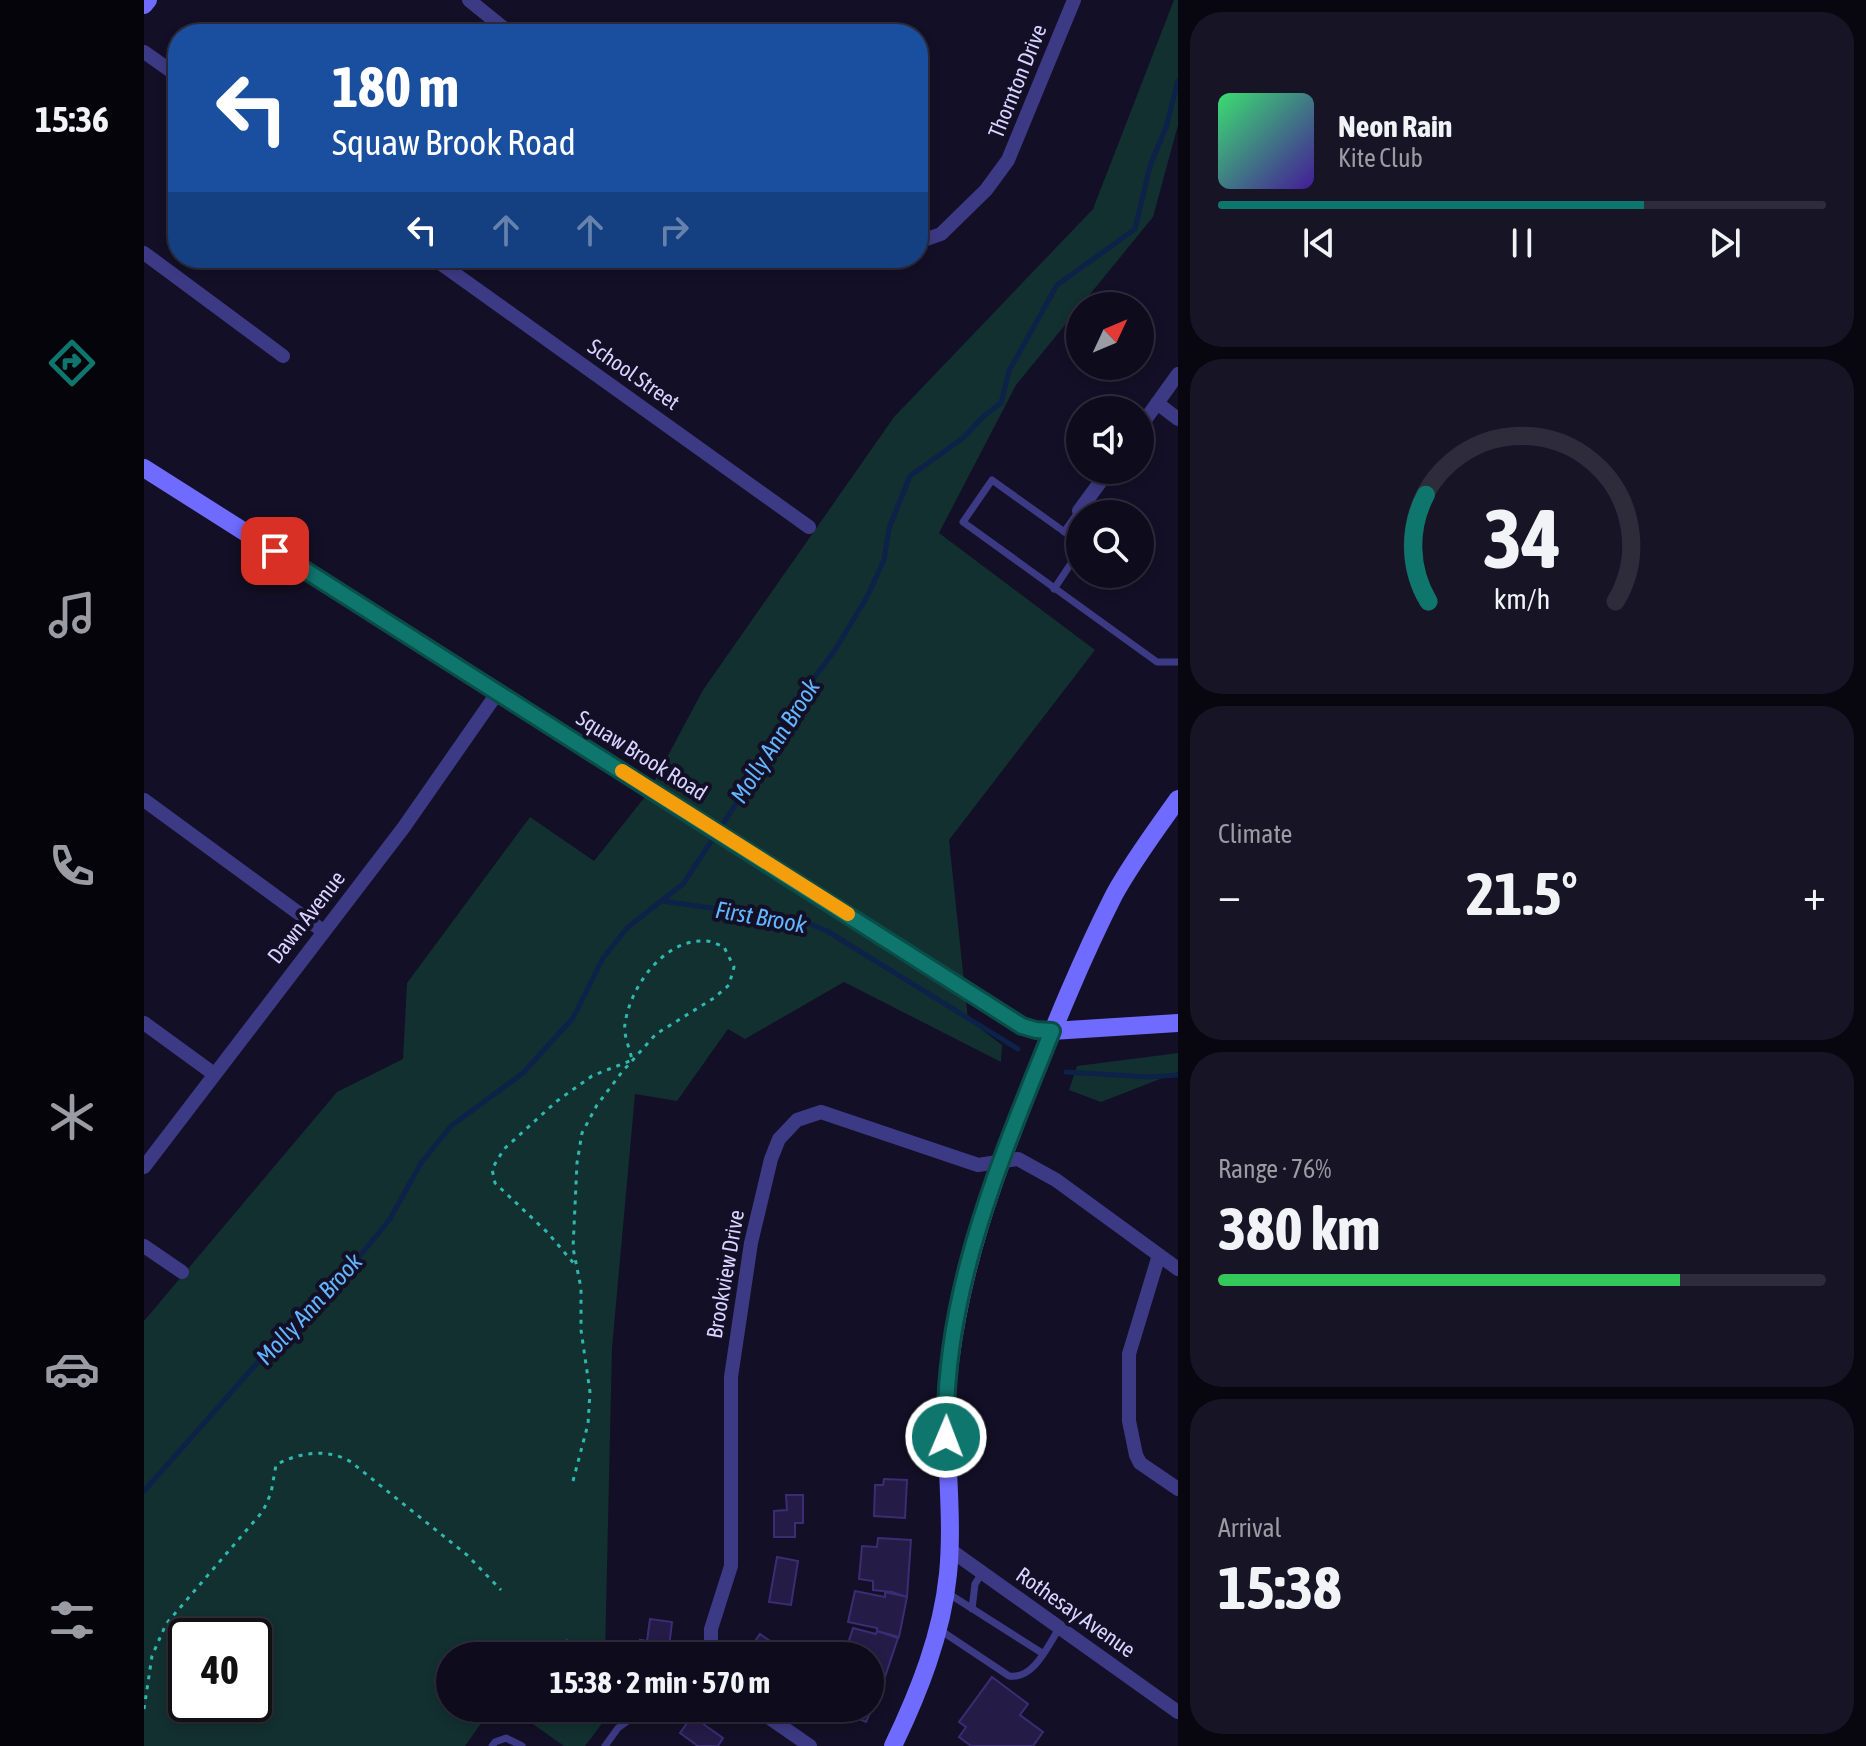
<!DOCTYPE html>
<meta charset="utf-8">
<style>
:root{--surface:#0e0b1c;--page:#171425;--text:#f1f3f6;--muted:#9b9ba3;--line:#2e2b3b;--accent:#0f766e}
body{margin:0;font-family:"Asap Condensed",sans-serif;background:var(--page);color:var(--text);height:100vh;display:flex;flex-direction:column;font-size:30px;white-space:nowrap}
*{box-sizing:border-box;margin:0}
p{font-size:26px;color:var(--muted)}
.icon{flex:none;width:44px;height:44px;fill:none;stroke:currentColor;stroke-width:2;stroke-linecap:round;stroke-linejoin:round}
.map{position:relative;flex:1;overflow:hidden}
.details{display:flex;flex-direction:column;gap:12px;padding:12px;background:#08060f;width:688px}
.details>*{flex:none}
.guide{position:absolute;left:24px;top:24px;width:760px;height:244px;border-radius:32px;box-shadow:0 4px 12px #0003,0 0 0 2px var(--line);background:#1a4fa0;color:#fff;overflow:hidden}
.needle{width:52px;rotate:46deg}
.buttons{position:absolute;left:922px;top:292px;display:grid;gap:16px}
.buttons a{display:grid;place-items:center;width:88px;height:88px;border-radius:50%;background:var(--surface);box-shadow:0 4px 12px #0003,0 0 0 2px var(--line);font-size:40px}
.speed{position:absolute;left:24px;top:1618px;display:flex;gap:16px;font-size:40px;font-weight:700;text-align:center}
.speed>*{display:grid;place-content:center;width:104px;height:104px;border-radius:50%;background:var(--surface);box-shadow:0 4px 12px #0003,0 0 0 2px var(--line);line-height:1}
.speed .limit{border:4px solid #111;border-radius:12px;background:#fff;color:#111}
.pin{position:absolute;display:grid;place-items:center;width:68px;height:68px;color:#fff;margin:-34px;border-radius:16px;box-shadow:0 4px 12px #0006}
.me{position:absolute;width:88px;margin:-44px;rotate:1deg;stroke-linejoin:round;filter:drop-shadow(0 0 6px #0008)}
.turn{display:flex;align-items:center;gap:28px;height:168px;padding:0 32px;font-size:36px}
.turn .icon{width:104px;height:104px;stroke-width:2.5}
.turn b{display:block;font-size:56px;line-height:68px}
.lanes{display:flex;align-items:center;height:76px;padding:0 32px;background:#0003;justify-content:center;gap:40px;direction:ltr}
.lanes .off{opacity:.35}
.big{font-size:60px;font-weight:700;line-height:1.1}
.details .widget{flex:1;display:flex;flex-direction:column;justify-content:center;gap:12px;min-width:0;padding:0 28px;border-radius:32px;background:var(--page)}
.details .dial{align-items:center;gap:0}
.dial svg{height:208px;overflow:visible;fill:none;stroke:var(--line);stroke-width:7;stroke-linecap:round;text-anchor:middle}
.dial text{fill:var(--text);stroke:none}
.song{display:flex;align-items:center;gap:24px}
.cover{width:96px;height:96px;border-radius:12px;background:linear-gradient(135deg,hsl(140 70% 55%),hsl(260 70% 35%))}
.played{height:8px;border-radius:4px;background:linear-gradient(90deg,var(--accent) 70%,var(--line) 70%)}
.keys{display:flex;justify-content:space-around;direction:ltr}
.heat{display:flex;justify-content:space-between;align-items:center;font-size:44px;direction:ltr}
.charge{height:12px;border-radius:6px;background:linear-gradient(90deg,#34c759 76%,var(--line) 0)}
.trip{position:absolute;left:292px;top:1642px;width:448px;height:80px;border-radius:40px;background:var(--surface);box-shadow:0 4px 12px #0003,0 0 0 2px var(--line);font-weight:700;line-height:80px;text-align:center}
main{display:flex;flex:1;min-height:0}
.tabs{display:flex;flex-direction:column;width:144px;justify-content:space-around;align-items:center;background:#06040b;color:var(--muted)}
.tabs .icon{width:56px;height:56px}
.tabs .active{color:var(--accent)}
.tabs b{font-size:36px;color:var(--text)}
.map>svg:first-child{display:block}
.green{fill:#12302f;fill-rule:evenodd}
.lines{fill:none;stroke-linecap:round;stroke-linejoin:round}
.stream{stroke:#0c2248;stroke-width:5}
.building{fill:#241b47;stroke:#3b2d73;stroke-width:2}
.path{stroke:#2fb8b0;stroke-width:3;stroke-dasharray:4 6;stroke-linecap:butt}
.lane{stroke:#3d3a85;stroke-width:7}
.street{stroke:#3d3a85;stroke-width:14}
.secondary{stroke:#6f6bff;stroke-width:18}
.route-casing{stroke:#0a4d48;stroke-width:20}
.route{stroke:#0f766e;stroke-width:14}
.slow{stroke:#f59e0b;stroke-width:14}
.labels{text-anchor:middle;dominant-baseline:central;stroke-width:8;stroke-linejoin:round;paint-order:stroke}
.street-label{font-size:22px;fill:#d9d4ff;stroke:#130f26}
.water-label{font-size:24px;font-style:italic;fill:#62b6ff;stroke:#130f26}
</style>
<main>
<nav class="tabs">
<b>15:36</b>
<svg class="icon active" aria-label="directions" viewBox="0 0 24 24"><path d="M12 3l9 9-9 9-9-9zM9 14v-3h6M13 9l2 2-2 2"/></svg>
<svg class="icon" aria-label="music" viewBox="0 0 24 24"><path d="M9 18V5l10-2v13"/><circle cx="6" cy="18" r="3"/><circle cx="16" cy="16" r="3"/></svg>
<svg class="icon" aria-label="phone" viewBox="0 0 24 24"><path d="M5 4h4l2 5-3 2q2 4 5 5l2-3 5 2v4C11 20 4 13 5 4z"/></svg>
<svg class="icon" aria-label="climate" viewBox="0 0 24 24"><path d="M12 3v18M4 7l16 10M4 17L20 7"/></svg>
<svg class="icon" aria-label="car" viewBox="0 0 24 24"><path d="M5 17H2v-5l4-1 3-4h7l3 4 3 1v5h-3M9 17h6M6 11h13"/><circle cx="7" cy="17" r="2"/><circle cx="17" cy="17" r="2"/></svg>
<svg class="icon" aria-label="filters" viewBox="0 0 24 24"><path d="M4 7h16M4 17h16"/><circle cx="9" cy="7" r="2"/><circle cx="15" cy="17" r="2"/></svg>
</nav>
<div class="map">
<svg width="1034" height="1746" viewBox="0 0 1034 1746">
<rect width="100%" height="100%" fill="#130f26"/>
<path class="green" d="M1030,0h4v125l-25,92 -137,168 -77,148 156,117 -146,190 19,179 34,26 -1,17 -157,-80 -99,57 -17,-10 -51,72 -42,-7 -23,254 -7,308h-155v52h42l-27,38h-321v-425l193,-229 66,-33 4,-76 123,-166 64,44 54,-68 55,-103 191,-273 199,-208zM42,1636h68v68h-68z
M1034,1053v19l-77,30 -32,-12 8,-24z
M366,1708h94v13l-19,25h-21z"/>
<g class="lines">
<path class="stream" d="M576,828l38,-57 30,-58 47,-63 32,-53 17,-37 5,-32 21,-52 53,-38 22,-23 16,-12 8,-32 48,-86 78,-56 15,-63 16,-39 12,-46
M518,901l141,20 24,10 191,118
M922,1072l82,5 30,-2
M0,1491l122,-138 66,-63 58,-71 31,-56 30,-37 72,-53 50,-55 30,-60 25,-31 55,-43 31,-47"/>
</g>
<path class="building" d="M740,1479l23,1 -2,38 -31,-2 1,-31h8z
M642,1495h17v28h-8v14h-21v-26l13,-1z
M734,1538l33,2 -4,57 -15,-5 -19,-2v-9l-14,-2 3,-33 15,1z
M633,1557l21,4 -7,44 -22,-3z
M711,1591l30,6v-5l22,5 -8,40 -22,-6v-3l-29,-6z
M506,1619l22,3 -4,34h-22l1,-2 -9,-2 2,-12 7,1z
M709,1628l23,6 1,-3 21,7 -13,39 -15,-6v-15h-26z
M616,1634l16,11 -3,5 8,6h-24l-8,-6z
M726,1674l15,7 -19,41 -32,-14h36z
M848,1677l36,27 -8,11 23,17 -10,14h-62l-12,-9 7,-10 -7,-5z
M548,1716l31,22 -5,8h-20l-18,-13z"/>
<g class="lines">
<path class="path" d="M429,1481l15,-57 2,-32 -9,-62v-42l-8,-40 4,-85 5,-30 15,-28 25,-33 34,-38 58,-36 15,-13 5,-18 -10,-20c-5,-2 -12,-6 -18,-6 -41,-3 -76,45 -81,83 -2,10 5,25 7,36l-40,16 -35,25 -53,48 -12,20 3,14 53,50 28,33
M0,1709l8,-53 14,-32 97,-113 8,-18 5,-28c23,-13 52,-17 75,-3l116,93 34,35"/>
<path class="lane" d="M920,532l15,-21
M936,543l-88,-63 -29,42 194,140h21
M910,589l26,-39
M802,1592l96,61
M828,1609l3,-25 7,-11
M796,1630l69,46c25,4 39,-31 51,-49
M423,1643l13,13
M348,1746l3,-4 11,-4 16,8
M461,1746l13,-18 28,-20"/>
<path class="street" d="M325,0l42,34
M0,52l34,24
M774,242l23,-8 45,-44 22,-30 66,-160
M0,253l139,103
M289,258l376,269
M1013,403l21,16
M996,427l38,-53
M935,511l30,-41
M0,800l179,131
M0,1023l70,51
M0,1167l260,-340 94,-135
M0,1246l38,26
M1015,1255l-30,99v67l7,34 4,8 38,26
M805,1549l229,163
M567,1656v-27l20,-63v-189l20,-134 20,-84 8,-20 18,-19 24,-8 157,53 40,-6 38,21 122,89
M611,1708l55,38"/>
<path class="secondary" d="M0,5l4,-5
M0,468l878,558 14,4 16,1 126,-8
M749,1746c26,-54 49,-112 55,-172 7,-71 -8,-142 2,-212 12,-95 42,-179 77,-267 27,-68 54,-135 87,-200 18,-33 42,-65 64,-96"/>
</g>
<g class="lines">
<g class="route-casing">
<path id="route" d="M131,551l747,475 14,4 16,1c-52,130 -110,263 -106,406"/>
</g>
<use href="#route" class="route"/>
<path class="slow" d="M478,771l226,143"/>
</g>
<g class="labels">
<g class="street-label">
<text transform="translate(873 81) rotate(-68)">Thornton Drive</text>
<text transform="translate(490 374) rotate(35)">School Street</text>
<text transform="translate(498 755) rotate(32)">Squaw Brook Road</text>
<text transform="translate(162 917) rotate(-52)">Dawn Avenue</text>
<text transform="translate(581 1274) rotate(-80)">Brookview Drive</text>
<text transform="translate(932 1612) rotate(35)">Rothesay Avenue</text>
</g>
<g class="water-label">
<text transform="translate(631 741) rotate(-57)">Molly Ann Brook</text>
<text transform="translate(617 917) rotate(10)">First Brook</text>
<text transform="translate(165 1309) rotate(-47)">Molly Ann Brook</text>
</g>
</g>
</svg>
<div class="buttons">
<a><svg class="needle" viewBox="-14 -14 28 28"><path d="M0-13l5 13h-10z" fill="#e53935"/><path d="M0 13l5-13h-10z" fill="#9b9ba3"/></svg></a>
<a><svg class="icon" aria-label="sound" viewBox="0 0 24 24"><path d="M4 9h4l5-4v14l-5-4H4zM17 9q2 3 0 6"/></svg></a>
<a><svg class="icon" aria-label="search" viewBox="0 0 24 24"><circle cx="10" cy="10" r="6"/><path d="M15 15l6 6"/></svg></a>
</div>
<div class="speed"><div class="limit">40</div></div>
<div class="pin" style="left:131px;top:551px;background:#d93025"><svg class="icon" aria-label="arrive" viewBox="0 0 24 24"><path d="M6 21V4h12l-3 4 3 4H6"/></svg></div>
<svg class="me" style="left:802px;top:1437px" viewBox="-20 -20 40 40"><circle r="17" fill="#0f766e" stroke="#fff" stroke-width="3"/><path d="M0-11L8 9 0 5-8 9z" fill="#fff"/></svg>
<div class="trip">15:38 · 2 min · 570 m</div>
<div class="guide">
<div class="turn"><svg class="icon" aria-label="left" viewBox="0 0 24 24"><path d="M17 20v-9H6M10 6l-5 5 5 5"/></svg><div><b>180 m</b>Squaw Brook Road</div></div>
<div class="lanes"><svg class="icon" aria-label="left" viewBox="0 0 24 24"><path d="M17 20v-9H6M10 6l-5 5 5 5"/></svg><svg class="icon off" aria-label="ahead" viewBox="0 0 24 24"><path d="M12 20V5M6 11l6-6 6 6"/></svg><svg class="icon off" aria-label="ahead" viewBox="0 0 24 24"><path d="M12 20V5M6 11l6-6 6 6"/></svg><svg class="icon off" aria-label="right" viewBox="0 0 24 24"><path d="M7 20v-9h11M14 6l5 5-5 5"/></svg></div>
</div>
</div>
<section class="details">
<div class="widget">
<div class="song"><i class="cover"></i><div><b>Neon Rain</b><p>Kite Club</p></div></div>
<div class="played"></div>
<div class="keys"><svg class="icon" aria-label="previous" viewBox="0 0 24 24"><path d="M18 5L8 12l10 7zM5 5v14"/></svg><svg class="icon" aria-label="pause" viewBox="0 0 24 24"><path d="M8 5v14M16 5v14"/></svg><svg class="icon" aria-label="next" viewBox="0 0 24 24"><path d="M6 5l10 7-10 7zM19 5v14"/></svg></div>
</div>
<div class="widget dial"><svg viewBox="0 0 100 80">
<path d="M14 69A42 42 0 1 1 86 69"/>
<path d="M14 69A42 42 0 0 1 13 28" stroke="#0f766e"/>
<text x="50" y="56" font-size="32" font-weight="700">34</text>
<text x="50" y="72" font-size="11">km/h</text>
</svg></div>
<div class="widget"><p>Climate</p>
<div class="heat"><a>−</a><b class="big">21.5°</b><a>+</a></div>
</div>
<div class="widget"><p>Range · 76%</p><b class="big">380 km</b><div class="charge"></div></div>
<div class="widget"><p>Arrival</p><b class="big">15:38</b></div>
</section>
</main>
